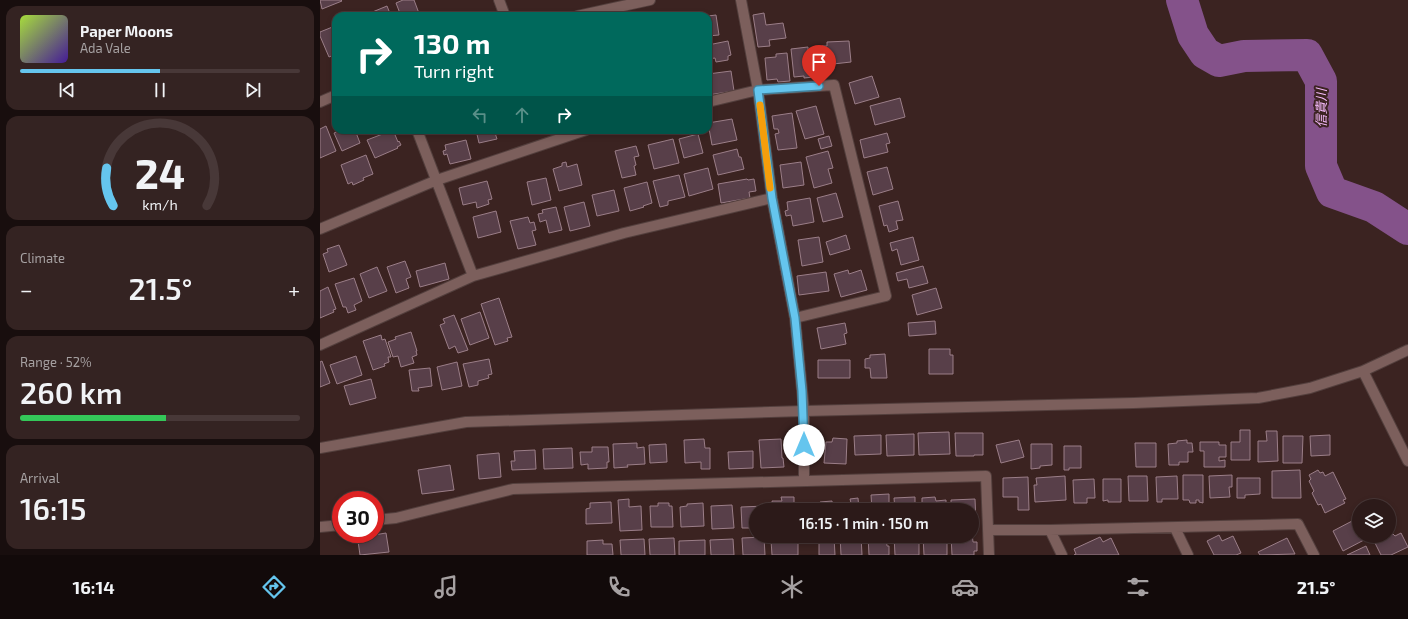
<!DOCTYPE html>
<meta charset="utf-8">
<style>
:root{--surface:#2c1a19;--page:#342322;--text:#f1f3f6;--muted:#a6a1a2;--line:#483838;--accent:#65c5ee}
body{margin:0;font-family:"Exo 2","Noto Sans JP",sans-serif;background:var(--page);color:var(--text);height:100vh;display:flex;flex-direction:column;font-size:15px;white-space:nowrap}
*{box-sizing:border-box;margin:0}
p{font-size:13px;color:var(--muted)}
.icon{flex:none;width:22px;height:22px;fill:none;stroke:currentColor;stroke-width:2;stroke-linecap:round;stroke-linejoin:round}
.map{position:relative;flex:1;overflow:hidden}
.panel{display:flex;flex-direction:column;gap:6px;padding:6px;background:#180e0e;width:320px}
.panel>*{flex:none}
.guide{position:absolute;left:12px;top:12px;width:380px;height:122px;border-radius:12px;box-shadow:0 2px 6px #0003,0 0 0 1px var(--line);background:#00695c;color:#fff;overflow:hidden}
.buttons{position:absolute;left:1032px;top:499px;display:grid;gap:8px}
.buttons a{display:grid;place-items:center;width:44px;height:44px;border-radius:50%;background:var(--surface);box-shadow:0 2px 6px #0003,0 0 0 1px var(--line);font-size:20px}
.speed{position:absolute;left:12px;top:491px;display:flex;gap:8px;font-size:20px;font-weight:700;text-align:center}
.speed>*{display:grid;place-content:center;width:52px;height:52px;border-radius:50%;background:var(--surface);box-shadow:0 2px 6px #0003,0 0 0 1px var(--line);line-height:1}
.speed .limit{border:6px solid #d22;background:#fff;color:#111}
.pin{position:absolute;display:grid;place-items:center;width:34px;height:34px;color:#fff;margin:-41px -17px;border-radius:50% 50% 50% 0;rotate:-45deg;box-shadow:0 0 4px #0007}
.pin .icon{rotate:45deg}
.me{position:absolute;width:44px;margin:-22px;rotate:0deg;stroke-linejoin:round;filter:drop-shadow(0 0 3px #0008)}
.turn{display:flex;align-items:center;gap:14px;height:84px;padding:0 16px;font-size:18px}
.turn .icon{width:52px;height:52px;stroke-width:2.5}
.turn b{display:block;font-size:28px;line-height:34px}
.lanes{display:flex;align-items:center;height:38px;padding:0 16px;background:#0003;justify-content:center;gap:20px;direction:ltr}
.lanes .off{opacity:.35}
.big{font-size:30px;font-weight:600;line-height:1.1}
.panel .tile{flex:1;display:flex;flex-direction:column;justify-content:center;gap:6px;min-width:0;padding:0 14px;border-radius:12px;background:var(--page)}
.panel .dial{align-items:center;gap:0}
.dial svg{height:104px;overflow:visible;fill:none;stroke:var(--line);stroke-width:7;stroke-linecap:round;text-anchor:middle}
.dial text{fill:var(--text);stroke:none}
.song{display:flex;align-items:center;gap:12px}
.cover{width:48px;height:48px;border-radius:6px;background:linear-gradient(135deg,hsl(80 70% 55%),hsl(260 70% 35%))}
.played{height:4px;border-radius:2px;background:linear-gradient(90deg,var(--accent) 50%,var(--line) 50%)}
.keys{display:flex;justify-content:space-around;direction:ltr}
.heat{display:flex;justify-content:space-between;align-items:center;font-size:22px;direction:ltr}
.charge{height:6px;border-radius:3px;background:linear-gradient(90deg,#34c759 52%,var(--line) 0)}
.trip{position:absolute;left:429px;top:503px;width:230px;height:40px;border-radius:20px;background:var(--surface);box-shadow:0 2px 6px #0003,0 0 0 1px var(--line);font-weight:600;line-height:40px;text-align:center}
.dock{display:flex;height:64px;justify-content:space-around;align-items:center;background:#120a0a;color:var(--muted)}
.dock .icon{width:28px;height:28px}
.dock .current{color:var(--accent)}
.dock b{font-size:18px;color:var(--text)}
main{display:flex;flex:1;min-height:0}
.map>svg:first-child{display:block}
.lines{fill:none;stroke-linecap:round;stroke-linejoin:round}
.river{stroke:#84528a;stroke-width:32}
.building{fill:#583f49;stroke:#9b7e88}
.minor-casing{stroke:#533f3d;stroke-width:12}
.tertiary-casing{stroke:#533f3d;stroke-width:12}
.minor{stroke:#7c5f5c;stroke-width:10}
.tertiary{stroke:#7c5f5c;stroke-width:10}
.route-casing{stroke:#42809b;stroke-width:10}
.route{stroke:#65c5ee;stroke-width:7}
.slow{stroke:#f59e0b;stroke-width:7}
.labels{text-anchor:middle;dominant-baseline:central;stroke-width:4;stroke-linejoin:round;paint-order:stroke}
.water-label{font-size:13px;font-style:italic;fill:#f8bdff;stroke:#3b2321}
</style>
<main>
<section class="panel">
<div class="tile">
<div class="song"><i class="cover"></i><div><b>Paper Moons</b><p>Ada Vale</p></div></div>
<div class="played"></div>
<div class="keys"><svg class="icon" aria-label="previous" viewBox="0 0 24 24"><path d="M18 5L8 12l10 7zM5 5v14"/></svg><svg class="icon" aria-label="pause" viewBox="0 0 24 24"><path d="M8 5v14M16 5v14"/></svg><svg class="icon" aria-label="next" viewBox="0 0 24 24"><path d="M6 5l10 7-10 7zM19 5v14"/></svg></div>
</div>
<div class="tile dial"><svg viewBox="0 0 100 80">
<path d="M14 69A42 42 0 1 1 86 69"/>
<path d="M14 69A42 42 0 0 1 9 40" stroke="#65c5ee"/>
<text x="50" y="56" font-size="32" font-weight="700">24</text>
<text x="50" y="72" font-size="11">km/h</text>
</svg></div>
<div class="tile"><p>Climate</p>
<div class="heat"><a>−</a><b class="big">21.5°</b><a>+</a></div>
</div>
<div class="tile"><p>Range · 52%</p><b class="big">260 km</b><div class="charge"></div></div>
<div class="tile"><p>Arrival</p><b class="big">16:15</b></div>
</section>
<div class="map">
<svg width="1088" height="555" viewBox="0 0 1088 555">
<rect width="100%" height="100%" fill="#3b2321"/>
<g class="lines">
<path class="river" d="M862,0l11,35 12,18 14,8 25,-5 63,-1 14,26v85l11,26 42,15 34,22"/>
</g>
<path class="building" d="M0,0h21l1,1 -20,8z
M83,0h11l6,16h-19l-5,-13z
M67,6l4,10h-20l-1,-3z
M444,13l2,12 17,-2 3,15 -17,2 1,6 -12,1 -5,-32z
M396,15l3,20 -11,1v-20z
M15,26l1,28 -7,3 -9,-21v-4z
M408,41l3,14 -3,1v4l-12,2 -1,-4 -7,1v-14z
M529,41l2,21 -27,3 -2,-19h5v-4z
M488,47v3l7,-1 2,13h-5l2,15 -10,1v-2l-10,1 -3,-28z
M467,53l3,28 -12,1 -1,-3 -10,1 -2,-22 11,-1v-3z
M411,71l3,20 -26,4v-21z
M552,76l7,21 -24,7 -6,-21z
M580,98l5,19 -30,8 -5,-19z
M496,106l8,28 -19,5 -9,-28z
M472,113l5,35 -19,2 -3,-16 4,-1 -1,-4h-4l-2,-13z
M412,119l5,21 -25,5 -4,-22z
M6,126l10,25 -16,7v-29z
M22,130h13l5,13 -18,8 -8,-18z
M73,130l5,12 1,-1 2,4 -4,2 1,1 -23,10 -8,-18z
M156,130h18l3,9 -18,4z
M186,130h18l-17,4z
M567,133l3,10 -4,1 2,8 -24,6 -4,-18z
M378,134l5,19 -19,5 -5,-19z
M509,136l3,10 -11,3 -3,-10z
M353,139l6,24 -25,6 -6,-24z
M146,140l5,19 -21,5 -3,-10 -3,1 -1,-4 3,-1 -1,-5z
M316,146l3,10 -5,1 2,8 -2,1 2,9 -14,3 -7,-27z
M417,149l2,8h2l3,12 -26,6 -5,-20z
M508,151l5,17 -5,1 4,14 -18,5 -8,-31z
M46,155l7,19 -10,4 1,2 -11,5 -1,-3 -4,2 -7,-19z
M246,162l1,5 10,-3 5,21 -23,6 -6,-22 9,-3v-3z
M481,162l3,23 -21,3 -3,-23z
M567,167l6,22 -20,6 -6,-23z
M388,168l5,21 -24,7 -5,-22z
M359,175l6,22 -17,4v4l-8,2 -7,-26z
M226,178l5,22 -19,5 -5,-23z
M427,179l1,1 6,-1 2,12 -7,1 1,6 -29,5 -3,-19z
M167,181l5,18 -4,1 1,4 -12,4 -1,-6 -13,3 -4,-17z
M327,182l5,21 -9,3 1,1 -14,4 -6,-23z
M294,190l5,21 -22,5 -5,-21z
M516,193l7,24 -20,5 -6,-24z
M490,198l4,24 -21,4 -2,-11 -5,1 -1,-5 3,-1 -1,-8z
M578,201l5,19 -7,1 2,8 -9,3 -2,-7 -3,1 -5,-20z
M264,202l6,24 -20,5 -6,-24z
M236,207l6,23 -13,3 -3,-13 -6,2 -2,-8 5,-1 -1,-3z
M176,211l5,21 -23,6 -5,-21z
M208,217l2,6 4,-1 2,8 -4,1 4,14 -18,4 -8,-28z
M526,235l4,14 -20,6 -4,-13z
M499,237l4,25 -21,4 -4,-26z
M593,237l6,23 -18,5 -4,-16 -5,2 -2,-8z
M19,245l8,20 -18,7 -6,-18 5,-2 -1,-3z
M85,261l6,16 -5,2 3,9 -13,5 -9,-26z
M125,263l4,16 -29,8 -4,-16z
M603,266l5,17 -19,5 -2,-9 -9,2 -2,-8z
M57,267l10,24 -18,7 -9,-24z
M528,270l1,4 12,-4 6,20 -26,7 -7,-23z
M506,272l3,19 -30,4 -2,-19z
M34,278l8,23 -8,4 2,5 -8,3 -2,-6h-3l-8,-23z
M8,287l8,22 -3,1 1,2 -14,6v-27z
M616,288l6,20 -25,7 -5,-20z
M179,298l13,39 -5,1 1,3 -13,4 -14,-41z
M160,312l9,26 -19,7 -9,-26z
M134,315l14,35 -10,3 -3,-7 -6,3 -9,-24 5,-2 -2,-4z
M615,321l1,13 -27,2 -1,-13z
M525,323l2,10 -3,1 2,10 -25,5 -4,-21z
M91,332l6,19h-1l1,4 -5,2 2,6 -13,4 -3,-11 -5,1 -5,-15 8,-3 -1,-2z
M61,335l1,5 3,-1 6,18h-3l1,5 -5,2 1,2 -12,4 -10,-29z
M609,349h21v6h3v19h-24z
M565,354l2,24h-16l-1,-10h-5v-9l5,-1v-3z
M36,356l6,19 -25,9 -7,-19z
M169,359l3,15 -4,1 1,3 -11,3v4l-9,2 -6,-23z
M498,360h32v18h-32z
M2,361l8,22 -10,4v-25z
M137,362l5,24 -20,4 -5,-23z
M110,368l2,18 -14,2 1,3h-7l-3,-21z
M51,379l5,19 -26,7 -6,-19z
M920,430h10v30h-19v-18h9z
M946,431h11l1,30 -20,1v-21h9z
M629,432l1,22 -31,1 -1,-22z
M635,433h28v22h-9v1h-18z
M594,434v21l-27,1 -1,-21z
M561,435v19l-26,1 -1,-19z
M1010,435v20l-19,1 -1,-20z
M963,436h20l-1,27h-19z
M513,438l14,1 -1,25 -22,-1 2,-21h6z
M384,439l1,9h5v21h-9v-7l-16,1 -1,-23z
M461,439l1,19h1l1,9 -23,1 -2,-28z
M699,440l5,17 -23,6 -5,-18z
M867,440v3h5l1,9h-5v10h-9v3h-10l-1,-21 9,-1v-2z
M880,442h19v3h7v12h-7v4l6,-1v7h-21v-16h-4z
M317,443v5l7,-1 1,17 -18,1 1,2 -14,1 -1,-24z
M815,443h21v24h-20z
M346,444l1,18 -17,1 -1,-18z
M711,444h21v21l-12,1v2l-9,1z
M744,446h17v22h-12v2h-5z
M272,447h16l1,15h-2v6l-19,1v-5l-7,1 -1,-13h12z
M252,448l1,20 -29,1 -1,-20z
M215,450l1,19 -24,1 -1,-9h4l-1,-10z
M433,451v17l-24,1 -1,-17z
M179,453l2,24 -22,2 -2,-24z
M130,465l4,25 -32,4 -4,-24z
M980,470l1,28h-29v-27z
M998,470l2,3 3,-1 2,4 8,-4 13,27 -3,1 2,3 -20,10 -4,-9 -3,1 -6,-12 2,-2 -5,-10 2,-2 -2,-4z
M863,475h20v28l-4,-1v-2h-3v3h-6l-1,-3h-6z
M912,475v12h-3l1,10 -20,1 -1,-22z
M745,476l1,24 -31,2 -1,-17h3l-1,-7z
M808,476h19l1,25h-19z
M857,476l1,23h-16v3h-5l-1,-25z
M708,477l1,33h-11v-13h-15v-19z
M917,478h23v16l-15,1v3h-8z
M774,479l1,19h-8v5h-13l-1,-23z
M783,479h18v23h-13v-2l-5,1z
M569,494v16h-17l-1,-15z
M461,497h13v13h-21l-1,-9h10z
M595,497v13h-20l-1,-12z
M615,497l1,4 10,-1v10h-24v-12z
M538,498l1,12h-19v-7h11l-1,-4z
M309,499v8l12,-1 1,24 -22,1 -2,-31z
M655,499l1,22h-4v-11h-21v-10z
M512,501l1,9h-17v-5h4v-3z
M291,502l1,21 -26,1v-15l4,-1v-5z
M338,503h11v3h3l1,21h-22l-1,-21h8z
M383,503l1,23 -23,1 -1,-20 7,-1v-2z
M412,505l2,23 -22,1 -1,-23z
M446,506l1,4h-11v17v-4l-6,1v4h-8l-1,-21z
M1071,509l4,10 -6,3v-12z
M1034,520l5,10v6h3l2,4 -21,11 -10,-20z
M66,533l3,19 -29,3 -3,-21h10l1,2z
M652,533l1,9h4v9h-3v4h-22l-1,-19h21z
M1081,533l7,14 -17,8h-10l-6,-12 18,-9 2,2z
M899,535l3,6 11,-5 8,17 -5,2h-22l-7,-14z
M520,536h21l1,19h-21z
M548,536h18l1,10h2v9h-20z
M574,536h25v19h-24z
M603,536h24v19h-23z
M444,537l1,18h-22l-1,-17z
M499,537h15l1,18h-16z
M780,537l3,5 8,-4 8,17h-45l2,-1 -2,-5z
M354,538l1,17h-25l-1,-16z
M478,538v17h-26l-1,-15z
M967,538l8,16 -35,1 -2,-3z
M324,539l1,16h-24l-1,-15z
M413,539l1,16h-23l-1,-15z
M283,540v4h9l1,11h-26v-14z
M385,540v15h-26v-14z
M1046,546l4,9h-23z"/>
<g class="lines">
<g class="minor-casing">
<path id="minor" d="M179,0l6,16
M421,0l17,90 14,108 23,120 9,93v70
M257,16l73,-16
M0,102l16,-7
M388,102l50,-12 76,-5 52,211 -91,22
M97,130l56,146
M0,229l117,-49 149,-50
M0,345l153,-69 151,-43 148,-35
M55,520l21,-2 117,-29 473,-13 3,79
M0,527l21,-2
M855,528l13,27
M669,530h61l248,-6 16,31
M730,530l12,25"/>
</g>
<g class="tertiary-casing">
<path id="tertiary" d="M1043,371l45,-21
M0,448l146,-26 338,-11 330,-8 124,-5 52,-10 53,-17 45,90"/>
</g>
<use href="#minor" class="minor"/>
<use href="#tertiary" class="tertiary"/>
</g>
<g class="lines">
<g class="route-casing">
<path id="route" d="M484,445l-2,-54 -7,-73 -23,-120 -14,-108 61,-4"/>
</g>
<use href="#route" class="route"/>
<path class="slow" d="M440,105l10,83"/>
</g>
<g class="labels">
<g class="water-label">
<text transform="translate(1001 108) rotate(-90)">信貴川</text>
</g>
</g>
</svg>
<div class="buttons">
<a><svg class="icon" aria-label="layers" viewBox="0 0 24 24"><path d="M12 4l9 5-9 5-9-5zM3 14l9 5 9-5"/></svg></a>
</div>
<div class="speed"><div class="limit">30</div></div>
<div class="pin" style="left:499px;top:86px;background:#d93025"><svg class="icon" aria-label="arrive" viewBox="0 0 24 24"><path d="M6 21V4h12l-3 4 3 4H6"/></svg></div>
<svg class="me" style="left:484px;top:445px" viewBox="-20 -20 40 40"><circle r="19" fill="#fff"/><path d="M0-13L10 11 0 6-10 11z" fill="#65c5ee"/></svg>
<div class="trip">16:15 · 1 min · 150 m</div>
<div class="guide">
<div class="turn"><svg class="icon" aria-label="right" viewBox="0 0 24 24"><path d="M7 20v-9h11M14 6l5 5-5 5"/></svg><div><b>130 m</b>Turn right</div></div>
<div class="lanes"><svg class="icon off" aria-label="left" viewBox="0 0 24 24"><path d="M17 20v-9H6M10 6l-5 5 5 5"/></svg><svg class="icon off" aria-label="ahead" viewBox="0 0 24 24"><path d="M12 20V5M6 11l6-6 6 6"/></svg><svg class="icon" aria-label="right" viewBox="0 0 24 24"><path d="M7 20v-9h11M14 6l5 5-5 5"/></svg></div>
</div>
</div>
</main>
<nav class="dock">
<b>16:14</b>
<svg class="icon current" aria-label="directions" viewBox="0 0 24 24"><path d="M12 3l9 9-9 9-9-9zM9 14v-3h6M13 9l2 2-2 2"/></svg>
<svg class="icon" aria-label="music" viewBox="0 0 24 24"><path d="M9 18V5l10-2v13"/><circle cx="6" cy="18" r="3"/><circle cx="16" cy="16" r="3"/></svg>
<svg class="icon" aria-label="phone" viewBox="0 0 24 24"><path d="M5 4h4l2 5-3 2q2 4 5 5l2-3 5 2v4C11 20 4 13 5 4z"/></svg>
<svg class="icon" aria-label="climate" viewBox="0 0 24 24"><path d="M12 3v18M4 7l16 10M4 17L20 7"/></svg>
<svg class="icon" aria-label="car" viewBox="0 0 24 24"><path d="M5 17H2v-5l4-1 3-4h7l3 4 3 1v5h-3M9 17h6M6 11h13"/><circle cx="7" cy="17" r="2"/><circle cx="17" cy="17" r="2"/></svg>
<svg class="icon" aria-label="filters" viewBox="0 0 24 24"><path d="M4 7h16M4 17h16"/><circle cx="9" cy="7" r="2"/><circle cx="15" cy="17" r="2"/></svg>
<b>21.5°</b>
</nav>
